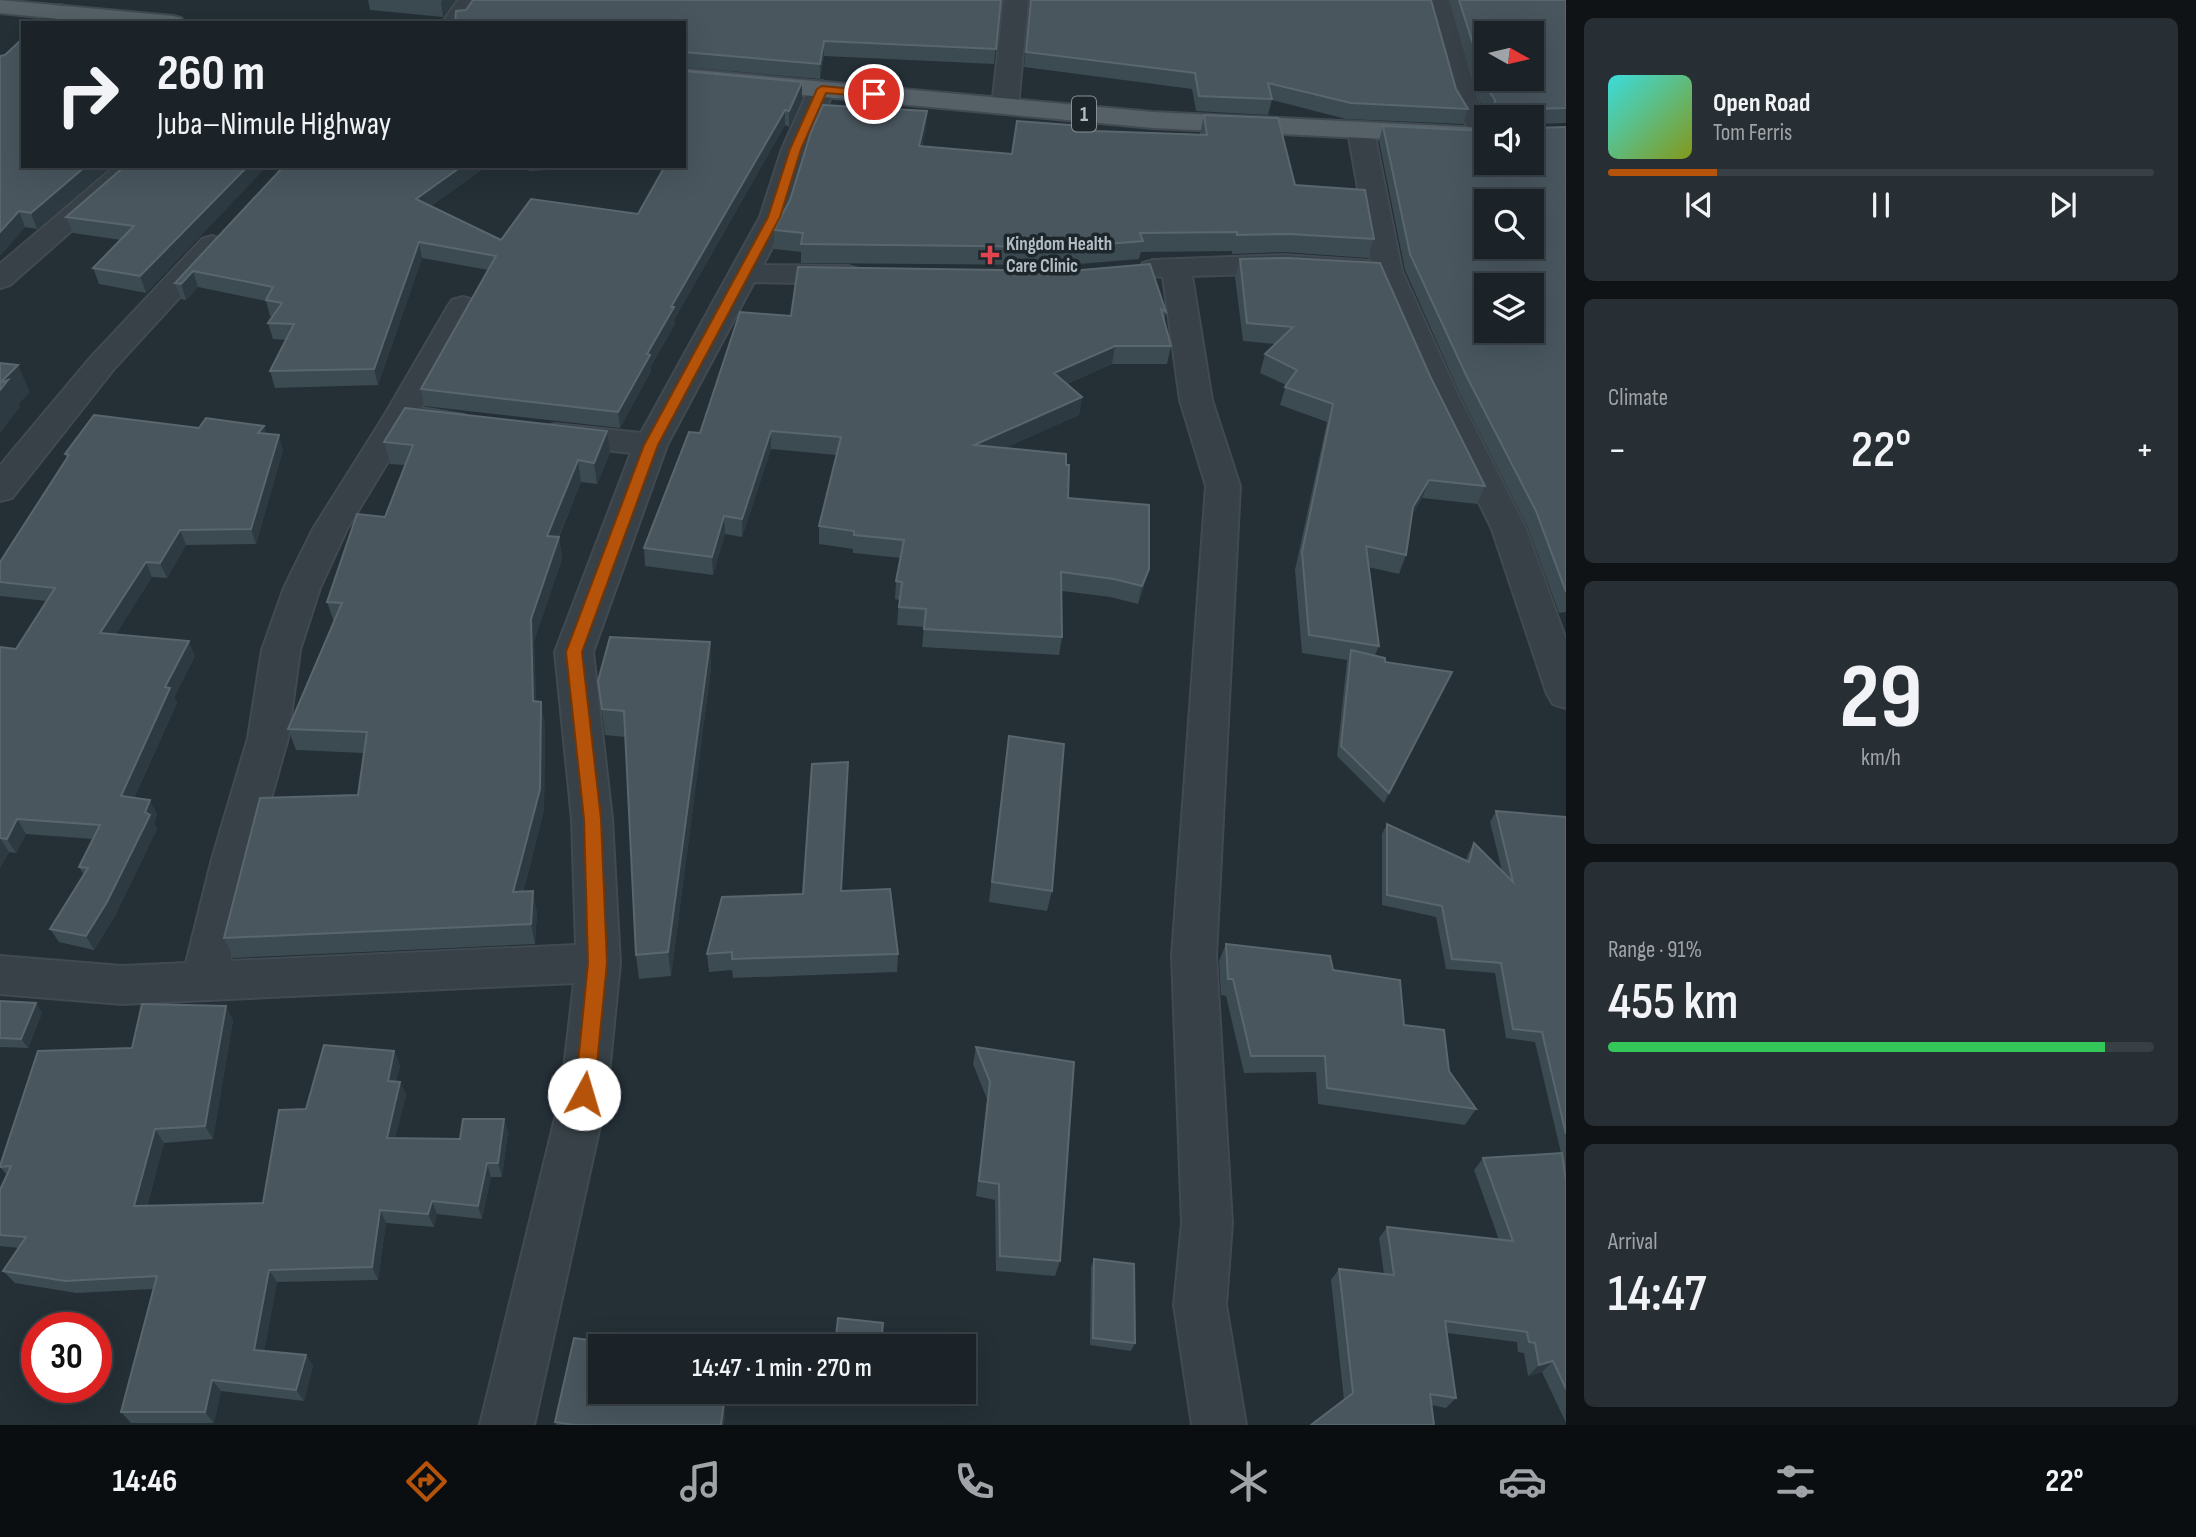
<!DOCTYPE html>
<meta charset="utf-8">
<style>
:root{--surface:#1b2328;--page:#282f34;--text:#f1f3f6;--muted:#a0a4a8;--line:#394045;--accent:#b45309}
body{margin:0;font-family:"Sofia Sans Condensed",sans-serif;background:var(--page);color:var(--text);height:100vh;display:flex;flex-direction:column;font-size:26px;white-space:nowrap}
*{box-sizing:border-box;margin:0}
p{font-size:23px;color:var(--muted)}
.icon{flex:none;width:38px;height:38px;fill:none;stroke:currentColor;stroke-width:2;stroke-linecap:round;stroke-linejoin:round}
.map{position:relative;flex:1;overflow:hidden}
.details{display:flex;flex-direction:column;gap:18px;padding:18px;background:#0f1316;width:630px}
.details>*{flex:none}
.top-card{position:absolute;left:21px;top:21px;width:665px;height:147px;border-radius:0px;box-shadow:0 7px 28px #0002,0 0 0 2px var(--line);background:#1b2328;color:var(--text);overflow:hidden}
.needle{width:46px;rotate:98deg}
.controls{position:absolute;left:1474px;top:21px;display:grid;gap:14px}
.controls a{display:grid;place-items:center;width:70px;height:70px;border-radius:0px;background:var(--surface);box-shadow:0 7px 28px #0002,0 0 0 2px var(--line);font-size:35px}
.speed{position:absolute;left:21px;top:1312px;display:flex;gap:14px;font-size:35px;font-weight:700;text-align:center}
.speed>*{display:grid;place-content:center;width:91px;height:91px;border-radius:50%;background:var(--surface);box-shadow:0 7px 28px #0002,0 0 0 2px var(--line);line-height:1}
.speed .limit{border:10px solid #d22;background:#fff;color:#111}
.pin{position:absolute;display:grid;place-items:center;width:60px;height:60px;color:#fff;margin:-30px;border:4px solid #fff;border-radius:50%;box-shadow:0 2px 7px #0007}
.me{position:absolute;width:77px;margin:-38px;rotate:6deg;stroke-linejoin:round;filter:drop-shadow(0 0 5px #0008)}
.turn{display:flex;align-items:center;gap:24px;height:147px;padding:0 21px;font-size:32px}
.turn .icon{width:91px;height:91px;stroke-width:2.5}
.turn b{display:block;font-size:49px;line-height:60px}
.big{font-size:52px;font-weight:600;line-height:1.1}
.details .card{flex:1;display:flex;flex-direction:column;justify-content:center;gap:10px;min-width:0;padding:0 24px;border-radius:10px;background:var(--page)}
.details .dial{align-items:center;gap:0}
.dial b{font-size:91px;line-height:1}
.song{display:flex;align-items:center;gap:21px}
.cover{width:84px;height:84px;border-radius:10px;background:linear-gradient(135deg,hsl(180 70% 55%),hsl(70 70% 35%))}
.played{height:7px;border-radius:4px;background:linear-gradient(90deg,var(--accent) 20%,var(--line) 20%)}
.keys{display:flex;justify-content:space-around;direction:ltr}
.heat{display:flex;justify-content:space-between;align-items:center;font-size:38px;direction:ltr}
.charge{height:10px;border-radius:5px;background:linear-gradient(90deg,#34c759 91%,var(--line) 0)}
.trip{position:absolute;left:588px;top:1334px;width:388px;height:70px;border-radius:0px;background:var(--surface);box-shadow:0 7px 28px #0002,0 0 0 2px var(--line);font-weight:600;line-height:70px;text-align:center}
.dock{display:flex;height:112px;justify-content:space-around;align-items:center;background:#0b0e10;color:var(--muted)}
.dock .icon{width:49px;height:49px}
.dock .selected{color:var(--accent)}
.dock b{font-size:32px;color:var(--text)}
main{display:flex;flex:1;min-height:0}
.map>svg:first-child{display:block}
.lines{fill:none;stroke-linecap:round;stroke-linejoin:round}
.minor-casing{stroke:#404a50;stroke-width:4}
.tertiary-casing{stroke:#404a50;stroke-width:4}
.primary-casing{stroke:#404a50;stroke-width:4}
.minor{fill:#374147;fill-rule:evenodd}
.tertiary{fill:#374147;fill-rule:evenodd}
.primary{fill:#556067;fill-rule:evenodd}
.wall{fill:#3c4a52}
.shaded-wall{fill:#2d3a41}
.building{fill:#49565e;stroke:#59666e;stroke-width:2;fill-rule:evenodd}
.route{fill:#b45309;stroke:#753606;stroke-width:2}
.health-dot{fill:#e0444e;stroke:#1c262b;stroke-width:2.5}
.labels{text-anchor:middle;dominant-baseline:central;stroke-width:7;stroke-linejoin:round;paint-order:stroke}
.far-poi-label{font-size:19px;font-weight:bold;fill:#b2bcc3;stroke:#1c262b;text-anchor:start}
.shield{fill:#1c262b;stroke:#858f95;stroke-width:2}
.shield-label{font-size:21px;font-weight:bold;fill:#b2bcc3}
</style>
<main>
<div class="map">
<svg width="1566" height="1425" viewBox="0 0 1566 1425">
<rect width="100%" height="100%" fill="#242f36"/>
<g class="lines">
<g class="minor-casing">
<path id="minor" d="M458,0h24l-16,23h-24z
M1004,0h24l-10,106 -4,5 -9,3 -9,-3 -4,-5z
M1425,0h24l30,104 8,13 -1,26 -9,-2 -24,-37z
M822,81l9,3 4,5 -27,60 -20,68 -25,48 85,1 10,3 5,6 -5,6 -10,3 -94,-2 -87,163 -74,207 19,167 8,144 -13,131 -73,331h-54l81,-331 13,-111 -452,21 -122,-10v-38l122,10 64,-3 26,-104 36,-121 14,-88 22,-62 29,-59 71,-113 64,-110 4,-6 11,-3 11,3 4,6 -57,102 43,7 5,7 -5,7 -11,3 -44,-5 -62,102 -27,59 -20,62 -12,88 -34,121 -24,102 346,-16 -4,-126 -17,-167 76,-199 -76,-9 -12,-3 -4,-7 4,-7 12,-3 86,9 119,-216 22,-68 27,-60 4,-5z
M1361,124l9,2 4,6 28,139 55,122 69,136 40,111v68l-13,-4 -6,-10 -55,-165 -67,-136 -49,-114 -93,-6 -91,3 20,124 28,86 -24,470 16,267 -6,82 20,120h-54l-18,-120 8,-82 -10,-267 34,-470 -26,-86 -17,-123 -20,-2 -5,-6 5,-6 10,-3 130,-5 88,6 -23,-129 4,-6z
M115,166h30l-135,119 -10,3v-24z
M212,236l10,3 4,6 -4,6 -109,119 -101,128 -12,3v-35l13,-16 78,-93 111,-118z"/>
</g>
<g class="tertiary-casing">
<path id="tertiary" d="M60,5l8,2 4,5 -10,11h-26l16,-16z"/>
</g>
<g class="primary-casing">
<path id="primary" d="M0,0l173,16 8,2 4,5h-87l-98,-10z
M684,69l469,43 333,16v16l-333,-16 -469,-44z"/>
</g>
<use href="#minor" class="minor"/>
<use href="#tertiary" class="tertiary"/>
<use href="#primary" class="primary"/>
</g>
<path class="wall" d="M368,0h88l-13,17 -73,-7z
M1001,0l-7,64 -170,-8 -4,23 -136,-12v-44z
M1031,0l425,89 12,20 -5,15 -117,-5 -74,-19 -4,15 -72,-4 -4,-22 -168,-22z
M1450,0h116v123l-31,1v4l31,-1v485l-7,1 -31,-85 -69,-136 -54,-122 -26,-129 4,-15 103,37 45,-46h-42l-8,-14z
M802,82v16l-13,29 -4,-2 -111,195 1,4 -24,42v5l-31,57 -196,-22 -3,-17 67,-119 -66,-12 -44,127 -103,3 -5,-17 16,-31 -13,-1 -5,-16 5,-7h-3l-4,-15 -68,-14 -12,13 -5,-1 -6,-16 109,-117h203l-56,40 70,34 137,-26z
M927,111l-1,18 -4,17 90,8 83,-23 105,3 4,-19 91,70 79,54 -6,19 -85,-6 -51,2v-3l-91,1 -2,7 -72,6 -266,-2v-11l-27,-3v-19z
M23,166h88l-74,63 -12,-2 -25,29z
M125,166h142l-121,127 -47,-9 -6,-16 28,-28 -48,-7 -7,-16z
M528,166h56l-1,2 -54,3z
M1240,259l190,117 55,110 -8,18 -55,-6 -10,17 -6,40 -7,19 -31,-7 11,79 -4,9 10,7 62,21 -63,120 -47,-47 10,-96 -45,-7 -7,-83 32,-148 -47,-17 6,-20 -26,-12 5,-19 10,-10 -32,-3 -8,-64z
M1070,271l96,41 -2,10 7,24 -4,18h-55l-45,20 15,13 -3,18 -74,33 61,17 2,33 76,89 -6,17 -28,-7 -48,-6v46l-3,18 -137,-8 2,-20 -27,-2 2,-25 -4,-1 1,-18 5,-23 -48,-5v-4l-34,-5v-18l17,-71 -65,-6 -29,88 -17,-3 -12,41 -68,-9 -1,-18 56,-115 91,-117z
M264,426l2,8 17,16 -27,94 -70,1 -19,33 -15,-1 -36,57 79,22 -21,41 3,6 -43,95 23,16 -3,9 3,6 -42,87 -21,34 -35,-8 -9,-13 34,-54 -5,-8 14,-28 -67,-5 -10,19 -7,-1 -9,16v-221l16,2 30,-48 -46,-5v-34l67,-104 -2,-4 134,-26z
M384,442l226,11 -13,31 -16,-2 -22,55 3,22 -28,82 2,61 9,21 -1,87 -21,82 14,20 -2,32 -302,14 -9,-20 134,-143 6,-42 -68,-3 -8,-21 46,-107 -7,-20 58,-85 20,-52 -15,-1z
M710,642l1,26 -40,308 -32,3 -3,-24 -11,-218 -20,-2 -7,-54z
M1009,736l43,155 -5,20 -58,-9 17,-145z
M1496,811l70,6v359l-2,-9 2,14v242l-24,-51 -14,4 -4,-23 -6,-1 -1,-10 -70,-9 9,65 -10,10 -15,-3 -87,-5 -13,-120 8,-11 45,5 -5,-36 8,-11 112,13 -25,-70 9,-12 78,-5 -26,-111 -29,-4 -11,-65 -49,-4 -10,-52 -54,-12v-71l5,-10 79,36 2,-6 6,-11 28,28 -12,-49z
M841,891l57,63 -1,18 -164,6 -1,-8 -23,2 -2,-18 96,-60z
M1226,944l107,26 71,55 45,46 27,38 -11,16 -147,-21 -2,-32 -72,1 -18,-77 -5,-1 -2,-34z
M0,1001l36,2 6,10 -14,35 -28,-1z
M233,1020l-20,119 -49,4 -17,63 116,-3 43,-94 88,-58 6,15 -4,15 4,1 6,13 -11,43 65,1 44,-20 4,13 -6,45h-11l-9,42 -45,-5 -3,13 -48,-4 -8,57 -101,2 -13,69 42,4 7,11 -9,35 -83,-10 -7,32h-83l-10,-11 33,-123 -78,4 -61,-10 -12,-12 16,-23 -19,-2v-56l7,-15 -7,-8 132,-119z
M976,1047l84,214 -5,15 -59,-5 -1,-71 -19,-4 11,-97 -14,-35z
M1094,1259l41,84 -4,8 -41,-6 1,-78z
M700,1391l-1,9 26,15 -1,10h-168l-1,-3z
M831,1391h46l-1,10 -45,-6z"/>
<path class="shaded-wall" d="M442,0h14l-13,17 -2,-15z
M824,41v15l-4,23v-15z
M802,82v16l-13,29v-16z
M785,110v15l-111,195 1,4 -24,42v5l-31,57 -2,-16 53,-105z
M927,111l-1,18 -9,35 2,-18z
M86,166h25l-74,63 -6,-16z
M248,166h19l-121,127 -6,-17z
M462,166h25l-68,49 -3,-16z
M19,211l6,16 -25,29v-24z
M419,242l3,16 -44,127 -4,-16z
M193,271l5,16 -12,13 -5,-16z
M1115,346l-3,18 -61,27 3,-18z
M18,365l12,27 -11,12 1,3 -20,26v-50z
M1082,397l-3,18 -107,48 2,-18z
M264,426l5,14 -11,-7z
M607,431l3,22 -13,31 -3,-21z
M771,431v18l-29,88v-18z
M279,435l4,15 -27,94 -5,-15z
M578,460l3,22 -31,75 -3,-21z
M1429,480l-7,18 -17,28 8,-19z
M724,516l1,18 -12,41 -1,-18z
M180,530l6,15 -19,33 -7,-15z
M559,537l3,22 -28,82 3,82 -4,-22 -2,-82z
M146,562l6,15 -45,71 -7,-15z
M1149,569l-5,18 -6,17 4,-18z
M189,641l6,15 -21,41 3,6 -49,108 -7,-15 44,-109z
M710,642l1,26 -40,308 -3,-24z
M541,702l4,21 -1,87 -27,103 -4,-21z
M150,800l7,14 -3,9 3,6 -42,87 -21,34 -8,-14 59,-124z
M17,819l9,15 -10,19 -9,-14z
M0,838l9,14 -9,16z
M533,891l4,21 -2,32 -4,-20z
M36,1003l6,10 -14,35 -7,-9z
M226,1006l7,14 -20,119 -8,-13z
M394,1051l6,15 -7,29 -5,-14z
M400,1082l6,13 -14,56 -5,-13z
M504,1119l4,13 -6,45 -4,-14z
M155,1129l9,14 -21,76 -9,-13z
M487,1163l4,14 -9,42 -4,-13z
M432,1201l5,13 -3,13 -6,-13z
M380,1210l6,13 -8,57 -6,-13z
M269,1270l8,12 -15,80 -8,-12z
M306,1355l7,11 -9,35 -8,-11z
M1553,1361l-11,11 -14,4 11,-11z
M212,1380l9,11 -7,32 -9,-11z
M697,1391h3l-3,20 -2,-12z
M724,1403l1,12 -1,10h-3z"/>
<path class="building" d="M473,0h528l-5,49 -172,-8 -4,23 -136,-12v-29h-229l1,-12 10,-1z
M1031,0h400l25,89 12,20 -117,-6 -83,-20 4,16 -73,-3 -4,-23 -169,-21z
M1459,0h107v108l-31,1v19l31,-1v465l-30,-81 -70,-136 -56,-121 -27,-128 103,5v32h45v-46h-36v-17l-8,-12zM1486,33h45v46h-45zM1486,201h45v46h-45zM1486,285h45v46h-45z
M22,39l1,127h63l-55,47 -12,-2 -19,21v-176l5,-1z
M684,71l118,11 -13,29 -4,-1 -114,197h3l-27,47 3,1 -32,57 -197,-23 75,-133 -77,-14 -45,127 -104,2 24,-47 -26,-1 14,-20 -16,-3 7,-13 -80,-16 -12,13 -6,-1 109,-117h178l-46,33 85,41 30,-41 107,15 27,-48h19z
M823,105l104,6 -8,35 93,8 5,-33 79,6 -1,4 112,4 -3,-20 74,3 17,67 70,5 9,49 -86,-5 -51,1v-3l-97,1 3,8 -73,6 -269,-3 2,-11 -29,-3 16,-30 21,-68z
M125,166h123l-108,110 -47,-8 41,-42 -68,-9z
M1288,258l92,5 50,113 55,110 -56,-6 -16,27 -7,48 -40,-9 13,100 -70,-11 -7,-83 31,-148 -48,-17 12,-17 -32,-16 28,-27 -46,-4 -7,-64z
M1150,264l16,48 -5,-3 10,37h-56l-61,27 28,24 -108,48 92,9v11h3l-1,33 81,7v64l-7,17 -28,-7 -53,-7 1,65 -138,-8 2,-20 -27,-2 3,-25 -6,-1 8,-41 -50,-5v-4l-35,-5 22,-89 -70,-6 -29,88 -18,-3 -12,41 -68,-9 45,-116 11,1 40,-121 51,4 7,-49 272,4z
M0,363l18,2 -18,18 8,-3 -8,10z
M405,408l202,23 -13,32 -16,-3 -31,76 12,1 -28,82 2,82 8,1 -1,87 -27,103 20,-1 -2,33 -307,14 36,-140 98,-3 9,-63 -79,-3 54,-126 -15,-1 30,-88 28,3 28,-72 -29,-3z
M94,415l105,13 7,-10 58,8 -6,7 21,2 -28,94 -71,1 -20,33 -14,-1 -46,71 89,8 -24,46 5,1 -49,108 29,4 -5,12 5,3 -43,87 -21,34 -36,-7 38,-61 -9,-1 21,-42 -83,-6 -10,20 -7,-1v-191l16,2 39,-61 -55,-6v-20l69,-107 -4,-1z
M610,637l100,5 -42,310 -32,3 -12,-244 -22,-2 -4,-28z
M1351,650l34,8v4l67,10 -63,121 -48,-47z
M1009,736l55,8 -12,147 -60,-9z
M848,762l-7,129 49,-2 8,65 -166,5v-7l-25,2 15,-57 81,-3 9,-130z
M1496,811l70,6v317l-24,-102 -29,-3 -12,-66 -49,-4 -10,-53 -55,-11v-71l82,38 5,-19 39,39z
M1226,944l104,12 3,14 67,10 4,45 40,5 5,41 27,38 -149,-21 -2,-32h-74l-18,-77h-5z
M0,1001l36,2 -15,36 -21,-1z
M142,1004l84,2 -21,120 -50,3 -21,77 129,-3 16,-93 27,-1 18,-64 70,6 -6,30 12,1 -13,56 73,1 3,-20h41l-6,44h-11l-9,43 -46,-5 -4,13 -48,-4 -8,57 -103,3 -15,80 52,5 -10,35 -84,-10 -7,32h-84l36,-136 -92,5 -62,-10 23,-34 -26,-2v-45l11,-24 -11,1v-1l38,-115 94,-3z
M976,1047l98,15 -14,199 -60,-5 -1,-72 -20,-3 11,-99z
M1562,1153l4,28v208l-13,-28 -14,4 -4,-22 -6,-1 -2,-10 -82,-11 11,77 -26,-4 4,31h-123l42,-32 -14,-124 55,6 -7,-48 126,14 -30,-83z
M1094,1259l40,5 1,79 -42,-5z
M838,1318l45,5 -2,23h-46z
M574,1338l57,8h-31v45h97l-2,8 29,4 -3,22h-147l-19,-3z
M860,1391h17v2z"/>
<path class="route" d="M822,86l52,5 6,3 -6,3 -48,-4 -25,56 -21,68 -122,228 -76,207 19,167 6,144 -13,131 -3,7 -7,2 -6,-2 -3,-7 13,-131 -4,-144 -18,-167 78,-207 124,-228 22,-68 27,-60z"/>
<path class="health-dot" d="M986.5 244.5h7v7h7v7h-7v7h-7v-7h-7v-7h7z"/>
<g class="labels">
<g class="far-poi-label">
<text x="1006" y="244">Kingdom Health<tspan x="1006" dy="22">Care Clinic</tspan></text>
</g>
<rect class="shield" x="1072" y="96.5" width="24" height="35" rx="5"/>
<g class="shield-label">
<text x="1084" y="114">1</text>
</g>
</g>
</svg>
<div class="controls">
<a><svg class="needle" viewBox="-14 -14 28 28"><path d="M0-13l5 13h-10z" fill="#e53935"/><path d="M0 13l5-13h-10z" fill="#a0a4a8"/></svg></a>
<a><svg class="icon" aria-label="sound" viewBox="0 0 24 24"><path d="M4 9h4l5-4v14l-5-4H4zM17 9q2 3 0 6"/></svg></a>
<a><svg class="icon" aria-label="search" viewBox="0 0 24 24"><circle cx="10" cy="10" r="6"/><path d="M15 15l6 6"/></svg></a>
<a><svg class="icon" aria-label="layers" viewBox="0 0 24 24"><path d="M12 4l9 5-9 5-9-5zM3 14l9 5 9-5"/></svg></a>
</div>
<div class="speed"><div class="limit">30</div></div>
<div class="pin" style="left:874px;top:94px;background:#d93025"><svg class="icon" aria-label="arrive" viewBox="0 0 24 24"><path d="M6 21V4h12l-3 4 3 4H6"/></svg></div>
<svg class="me" style="left:584px;top:1094px" viewBox="-20 -20 40 40"><circle r="19" fill="#fff"/><path d="M0-13L10 11 0 6-10 11z" fill="#b45309"/></svg>
<div class="trip">14:47 · 1 min · 270 m</div>
<div class="top-card">
<div class="turn"><svg class="icon" aria-label="right" viewBox="0 0 24 24"><path d="M7 20v-9h11M14 6l5 5-5 5"/></svg><div><b>260 m</b>Juba–Nimule Highway</div></div>
</div>
</div>
<section class="details">
<div class="card">
<div class="song"><i class="cover"></i><div><b>Open Road</b><p>Tom Ferris</p></div></div>
<div class="played"></div>
<div class="keys"><svg class="icon" aria-label="previous" viewBox="0 0 24 24"><path d="M18 5L8 12l10 7zM5 5v14"/></svg><svg class="icon" aria-label="pause" viewBox="0 0 24 24"><path d="M8 5v14M16 5v14"/></svg><svg class="icon" aria-label="next" viewBox="0 0 24 24"><path d="M6 5l10 7-10 7zM19 5v14"/></svg></div>
</div>
<div class="card"><p>Climate</p>
<div class="heat"><a>−</a><b class="big">22°</b><a>+</a></div>
</div>
<div class="card dial"><b>29</b><p>km/h</p></div>
<div class="card"><p>Range · 91%</p><b class="big">455 km</b><div class="charge"></div></div>
<div class="card"><p>Arrival</p><b class="big">14:47</b></div>
</section>
</main>
<nav class="dock">
<b>14:46</b>
<svg class="icon selected" aria-label="directions" viewBox="0 0 24 24"><path d="M12 3l9 9-9 9-9-9zM9 14v-3h6M13 9l2 2-2 2"/></svg>
<svg class="icon" aria-label="music" viewBox="0 0 24 24"><path d="M9 18V5l10-2v13"/><circle cx="6" cy="18" r="3"/><circle cx="16" cy="16" r="3"/></svg>
<svg class="icon" aria-label="phone" viewBox="0 0 24 24"><path d="M5 4h4l2 5-3 2q2 4 5 5l2-3 5 2v4C11 20 4 13 5 4z"/></svg>
<svg class="icon" aria-label="climate" viewBox="0 0 24 24"><path d="M12 3v18M4 7l16 10M4 17L20 7"/></svg>
<svg class="icon" aria-label="car" viewBox="0 0 24 24"><path d="M5 17H2v-5l4-1 3-4h7l3 4 3 1v5h-3M9 17h6M6 11h13"/><circle cx="7" cy="17" r="2"/><circle cx="17" cy="17" r="2"/></svg>
<svg class="icon" aria-label="filters" viewBox="0 0 24 24"><path d="M4 7h16M4 17h16"/><circle cx="9" cy="7" r="2"/><circle cx="15" cy="17" r="2"/></svg>
<b>22°</b>
</nav>
